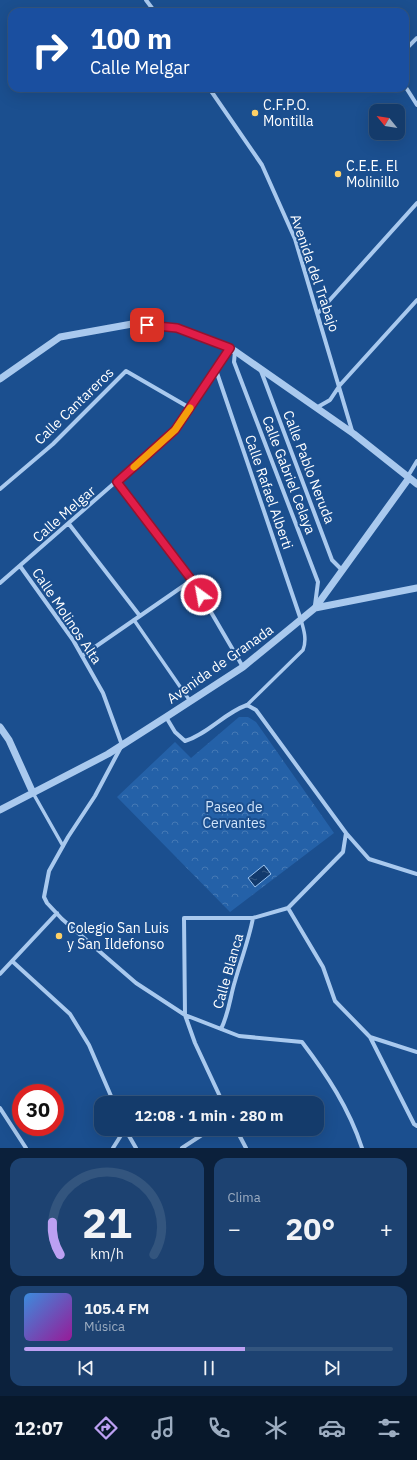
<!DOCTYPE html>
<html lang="es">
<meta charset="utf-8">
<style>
:root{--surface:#143b6b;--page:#1d4271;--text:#f1f3f6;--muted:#9dadc1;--line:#33557e;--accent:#bca0f2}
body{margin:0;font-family:"IBM Plex Sans",sans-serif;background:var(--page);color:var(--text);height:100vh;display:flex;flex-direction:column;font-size:15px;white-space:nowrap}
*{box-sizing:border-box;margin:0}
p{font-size:13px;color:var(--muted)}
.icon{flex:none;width:22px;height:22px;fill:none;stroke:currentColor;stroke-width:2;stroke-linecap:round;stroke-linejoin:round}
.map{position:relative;height:1148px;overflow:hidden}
.panel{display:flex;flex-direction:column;gap:10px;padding:10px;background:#0b203b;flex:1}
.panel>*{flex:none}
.top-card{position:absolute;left:8px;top:8px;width:401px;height:84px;border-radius:12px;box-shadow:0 4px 16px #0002,0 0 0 1px var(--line);background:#1a4fa0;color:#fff;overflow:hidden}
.needle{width:26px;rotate:300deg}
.fabs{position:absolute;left:369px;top:104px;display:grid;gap:8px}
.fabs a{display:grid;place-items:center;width:36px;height:36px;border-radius:8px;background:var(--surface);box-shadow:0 4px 16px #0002,0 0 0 1px var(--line);font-size:20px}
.speed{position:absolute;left:12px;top:1084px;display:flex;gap:8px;font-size:20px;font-weight:700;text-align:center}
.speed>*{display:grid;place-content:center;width:52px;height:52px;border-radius:50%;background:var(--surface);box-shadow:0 4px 16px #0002,0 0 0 1px var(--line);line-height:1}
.speed .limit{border:6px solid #d22;background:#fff;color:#111}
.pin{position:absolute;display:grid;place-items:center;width:34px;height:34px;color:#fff;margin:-17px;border-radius:8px;box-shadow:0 2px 6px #0006}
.me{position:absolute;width:44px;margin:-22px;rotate:328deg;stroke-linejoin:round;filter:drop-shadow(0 0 3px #0008)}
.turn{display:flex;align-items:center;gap:14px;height:84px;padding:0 16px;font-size:18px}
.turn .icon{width:52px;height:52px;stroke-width:2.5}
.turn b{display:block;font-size:28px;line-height:34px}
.big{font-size:30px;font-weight:800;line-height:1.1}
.panel .card{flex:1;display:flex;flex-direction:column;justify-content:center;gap:6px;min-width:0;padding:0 14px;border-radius:12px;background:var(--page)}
.panel .dial{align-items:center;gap:0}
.dial svg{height:104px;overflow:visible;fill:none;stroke:var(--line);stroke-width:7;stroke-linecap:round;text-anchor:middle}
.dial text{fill:var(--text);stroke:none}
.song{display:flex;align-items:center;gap:12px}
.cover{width:48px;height:48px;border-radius:6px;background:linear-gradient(135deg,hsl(210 70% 55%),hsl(300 70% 35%))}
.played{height:4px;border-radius:2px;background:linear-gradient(90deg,var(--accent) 60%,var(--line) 60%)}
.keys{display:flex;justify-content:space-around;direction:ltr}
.heat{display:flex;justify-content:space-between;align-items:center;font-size:22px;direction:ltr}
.panel .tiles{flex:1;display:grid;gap:10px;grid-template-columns:1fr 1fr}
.card:last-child{grid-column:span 2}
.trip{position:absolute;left:94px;top:1096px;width:230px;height:40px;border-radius:12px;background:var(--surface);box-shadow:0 4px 16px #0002,0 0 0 1px var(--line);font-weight:800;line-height:40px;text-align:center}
.menu{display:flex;height:64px;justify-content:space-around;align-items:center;background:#08182b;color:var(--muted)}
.menu .icon{width:28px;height:28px}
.menu .on{color:var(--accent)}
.menu b{font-size:18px;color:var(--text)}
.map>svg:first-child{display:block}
.park{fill:url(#park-crowns)}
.water{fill:url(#water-ripples);stroke:#9cc4f0}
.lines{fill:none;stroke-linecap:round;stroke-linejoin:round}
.pedestrian{stroke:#a9c9ee;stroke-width:3.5}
.minor{stroke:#a9c9ee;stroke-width:4}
.tertiary{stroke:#a9c9ee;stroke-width:7}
.route-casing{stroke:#92132f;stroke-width:10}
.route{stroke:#e11d48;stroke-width:7}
.slow{stroke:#f59e0b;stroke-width:7}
.poi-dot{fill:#ffd166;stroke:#1b4f8f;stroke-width:1.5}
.labels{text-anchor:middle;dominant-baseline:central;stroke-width:4;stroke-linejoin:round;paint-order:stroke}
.poi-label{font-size:14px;fill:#fff;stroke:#1b4f8f;text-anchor:start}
.street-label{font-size:14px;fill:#fff;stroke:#1b4f8f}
.park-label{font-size:14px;fill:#cfe3fa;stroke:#1b4f8f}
</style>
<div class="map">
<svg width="417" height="1148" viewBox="0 0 417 1148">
<defs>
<pattern id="park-crowns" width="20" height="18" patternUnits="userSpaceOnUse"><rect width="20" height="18" fill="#2461a8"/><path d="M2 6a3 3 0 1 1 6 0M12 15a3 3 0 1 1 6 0" fill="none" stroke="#4579b5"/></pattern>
<pattern id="water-ripples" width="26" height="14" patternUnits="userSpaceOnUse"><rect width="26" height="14" fill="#123a6d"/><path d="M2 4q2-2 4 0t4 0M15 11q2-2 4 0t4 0" fill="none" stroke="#365883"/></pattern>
</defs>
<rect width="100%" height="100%" fill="#1b4f8f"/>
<path class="park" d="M239,717h9l8,5 78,111 -104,79 -113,-115 58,-55 16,16z"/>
<path class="water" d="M264,865l7,9 -16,13 -7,-9z"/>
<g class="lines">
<path class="pedestrian" d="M134,620l56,81
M247,705l56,-55c4,-10 1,-20 -2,-30
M33,793l30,53"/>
<path class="minor" d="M146,0l9,12
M405,50l12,-12
M405,86l12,19
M209,88l53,77 33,74 58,195
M319,312l98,-109
M235,351l-1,11 84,220 -3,23
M216,370l85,250
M261,371l71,189 10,10
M316,408l14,-8 10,-15 77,-85
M408,476l9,-15
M117,482l77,101 49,84
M0,489l53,-45 73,-73 64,37
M69,524l71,92
M20,566l53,74 30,53 19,52 -27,51 -27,41 -19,34 -5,26 3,6 15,16 74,64 49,32 54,21 63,6c25,33 47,66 60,106
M0,583l175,-153 55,-82
M82,656l110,-76
M166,717l9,15 10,9c23,-7 39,-28 62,-36l9,5 90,123 23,26 48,15
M288,908l35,59 12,34 35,36 44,87 3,2
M12,961l58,53 19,31 25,58
M0,974l57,-61
M221,1029c8,-16 9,-32 14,-48 6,-21 14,-42 18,-63
M370,1037l47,15
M223,1103l-28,-60 -10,-28 -1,-97h69l35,-10 55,-56 3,-19
M0,1108l26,40
M125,1129l11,19
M236,1129l10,19
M113,1148l12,-19
M182,1148l29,-19"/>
<path class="tertiary" d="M0,379l60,-42 72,-13 45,4 58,23 119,83 63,50
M315,608l102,-20
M0,727l9,13 24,53
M0,810l108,-56 58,-37 77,-50 72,-59 94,-130"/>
</g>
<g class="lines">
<g class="route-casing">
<path id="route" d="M147,325l30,3 53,20 -55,82 -58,52 77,101 7,12"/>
</g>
<use href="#route" class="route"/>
<path class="slow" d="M134,467l41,-37 15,-22"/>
</g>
<g class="poi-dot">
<circle cx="255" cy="113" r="4"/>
<circle cx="338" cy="174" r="4"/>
<circle cx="59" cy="936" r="4"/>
</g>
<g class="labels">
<g class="poi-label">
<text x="263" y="105">C.F.P.O.<tspan x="263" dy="16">Montilla</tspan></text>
<text x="346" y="166">C.E.E. El<tspan x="346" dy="16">Molinillo</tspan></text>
<text x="67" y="928">Colegio San Luis<tspan x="67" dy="16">y San Ildefonso</tspan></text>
</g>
<g class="street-label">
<text transform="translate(315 273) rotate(71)">Avenida del Trabajo</text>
<text transform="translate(74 406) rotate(-44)">Calle Cantareros</text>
<text transform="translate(309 467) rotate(69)">Calle Pablo Neruda</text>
<text transform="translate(289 475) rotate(69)">Calle Gabriel Celaya</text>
<text transform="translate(269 492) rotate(71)">Calle Rafael Alberti</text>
<text transform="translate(64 514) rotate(-41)">Calle Melgar</text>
<text transform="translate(67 616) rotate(56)">Calle Molinos Alta</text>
<text transform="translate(220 664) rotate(-35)">Avenida de Granada</text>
<text transform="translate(228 971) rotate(-74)">Calle Blanca</text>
</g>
<g class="park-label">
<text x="234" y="807">Paseo de<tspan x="234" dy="16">Cervantes</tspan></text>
</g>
</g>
</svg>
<div class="fabs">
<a><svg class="needle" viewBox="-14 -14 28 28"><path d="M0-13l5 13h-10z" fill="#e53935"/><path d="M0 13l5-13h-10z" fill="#9dadc1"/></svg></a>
</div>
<div class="speed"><div class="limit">30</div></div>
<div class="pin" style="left:147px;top:325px;background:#d93025"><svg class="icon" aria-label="arrive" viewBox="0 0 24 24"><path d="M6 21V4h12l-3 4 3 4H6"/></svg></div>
<svg class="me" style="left:201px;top:595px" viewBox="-20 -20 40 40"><circle r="17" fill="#e11d48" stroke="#fff" stroke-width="3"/><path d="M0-11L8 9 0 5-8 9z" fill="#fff"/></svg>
<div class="trip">12:08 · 1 min · 280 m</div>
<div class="top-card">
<div class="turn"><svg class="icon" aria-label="right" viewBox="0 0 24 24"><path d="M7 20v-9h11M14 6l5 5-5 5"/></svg><div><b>100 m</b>Calle Melgar</div></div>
</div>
</div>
<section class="panel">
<div class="tiles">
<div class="card dial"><svg viewBox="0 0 100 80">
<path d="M14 69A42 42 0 1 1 86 69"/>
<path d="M14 69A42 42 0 0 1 8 44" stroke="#bca0f2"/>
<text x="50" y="56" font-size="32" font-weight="700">21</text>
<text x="50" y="72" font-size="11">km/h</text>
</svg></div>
<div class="card"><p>Clima</p>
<div class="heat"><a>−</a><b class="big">20°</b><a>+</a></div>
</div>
<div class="card">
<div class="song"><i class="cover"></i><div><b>105.4 FM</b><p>Música</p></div></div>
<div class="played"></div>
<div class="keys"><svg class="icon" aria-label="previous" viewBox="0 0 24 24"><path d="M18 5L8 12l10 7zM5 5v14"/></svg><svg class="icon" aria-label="pause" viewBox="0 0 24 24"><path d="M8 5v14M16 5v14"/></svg><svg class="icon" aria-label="next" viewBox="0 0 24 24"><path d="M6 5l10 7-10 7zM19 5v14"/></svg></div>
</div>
</div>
</section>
<nav class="menu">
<b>12:07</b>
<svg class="icon on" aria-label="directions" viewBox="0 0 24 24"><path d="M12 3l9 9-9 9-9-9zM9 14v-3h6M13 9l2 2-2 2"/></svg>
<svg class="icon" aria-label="music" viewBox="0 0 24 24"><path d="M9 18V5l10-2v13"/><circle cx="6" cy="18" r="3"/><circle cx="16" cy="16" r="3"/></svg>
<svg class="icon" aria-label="phone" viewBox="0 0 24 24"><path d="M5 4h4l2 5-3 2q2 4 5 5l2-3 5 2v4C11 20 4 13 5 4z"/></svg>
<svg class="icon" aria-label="climate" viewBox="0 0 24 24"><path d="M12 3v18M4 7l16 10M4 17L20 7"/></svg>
<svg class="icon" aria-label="car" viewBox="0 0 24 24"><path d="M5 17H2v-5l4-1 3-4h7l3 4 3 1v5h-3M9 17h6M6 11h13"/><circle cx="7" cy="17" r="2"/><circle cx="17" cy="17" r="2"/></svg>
<svg class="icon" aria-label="filters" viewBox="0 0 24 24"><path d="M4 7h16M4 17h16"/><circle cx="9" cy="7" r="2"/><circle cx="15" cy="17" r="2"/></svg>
</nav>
